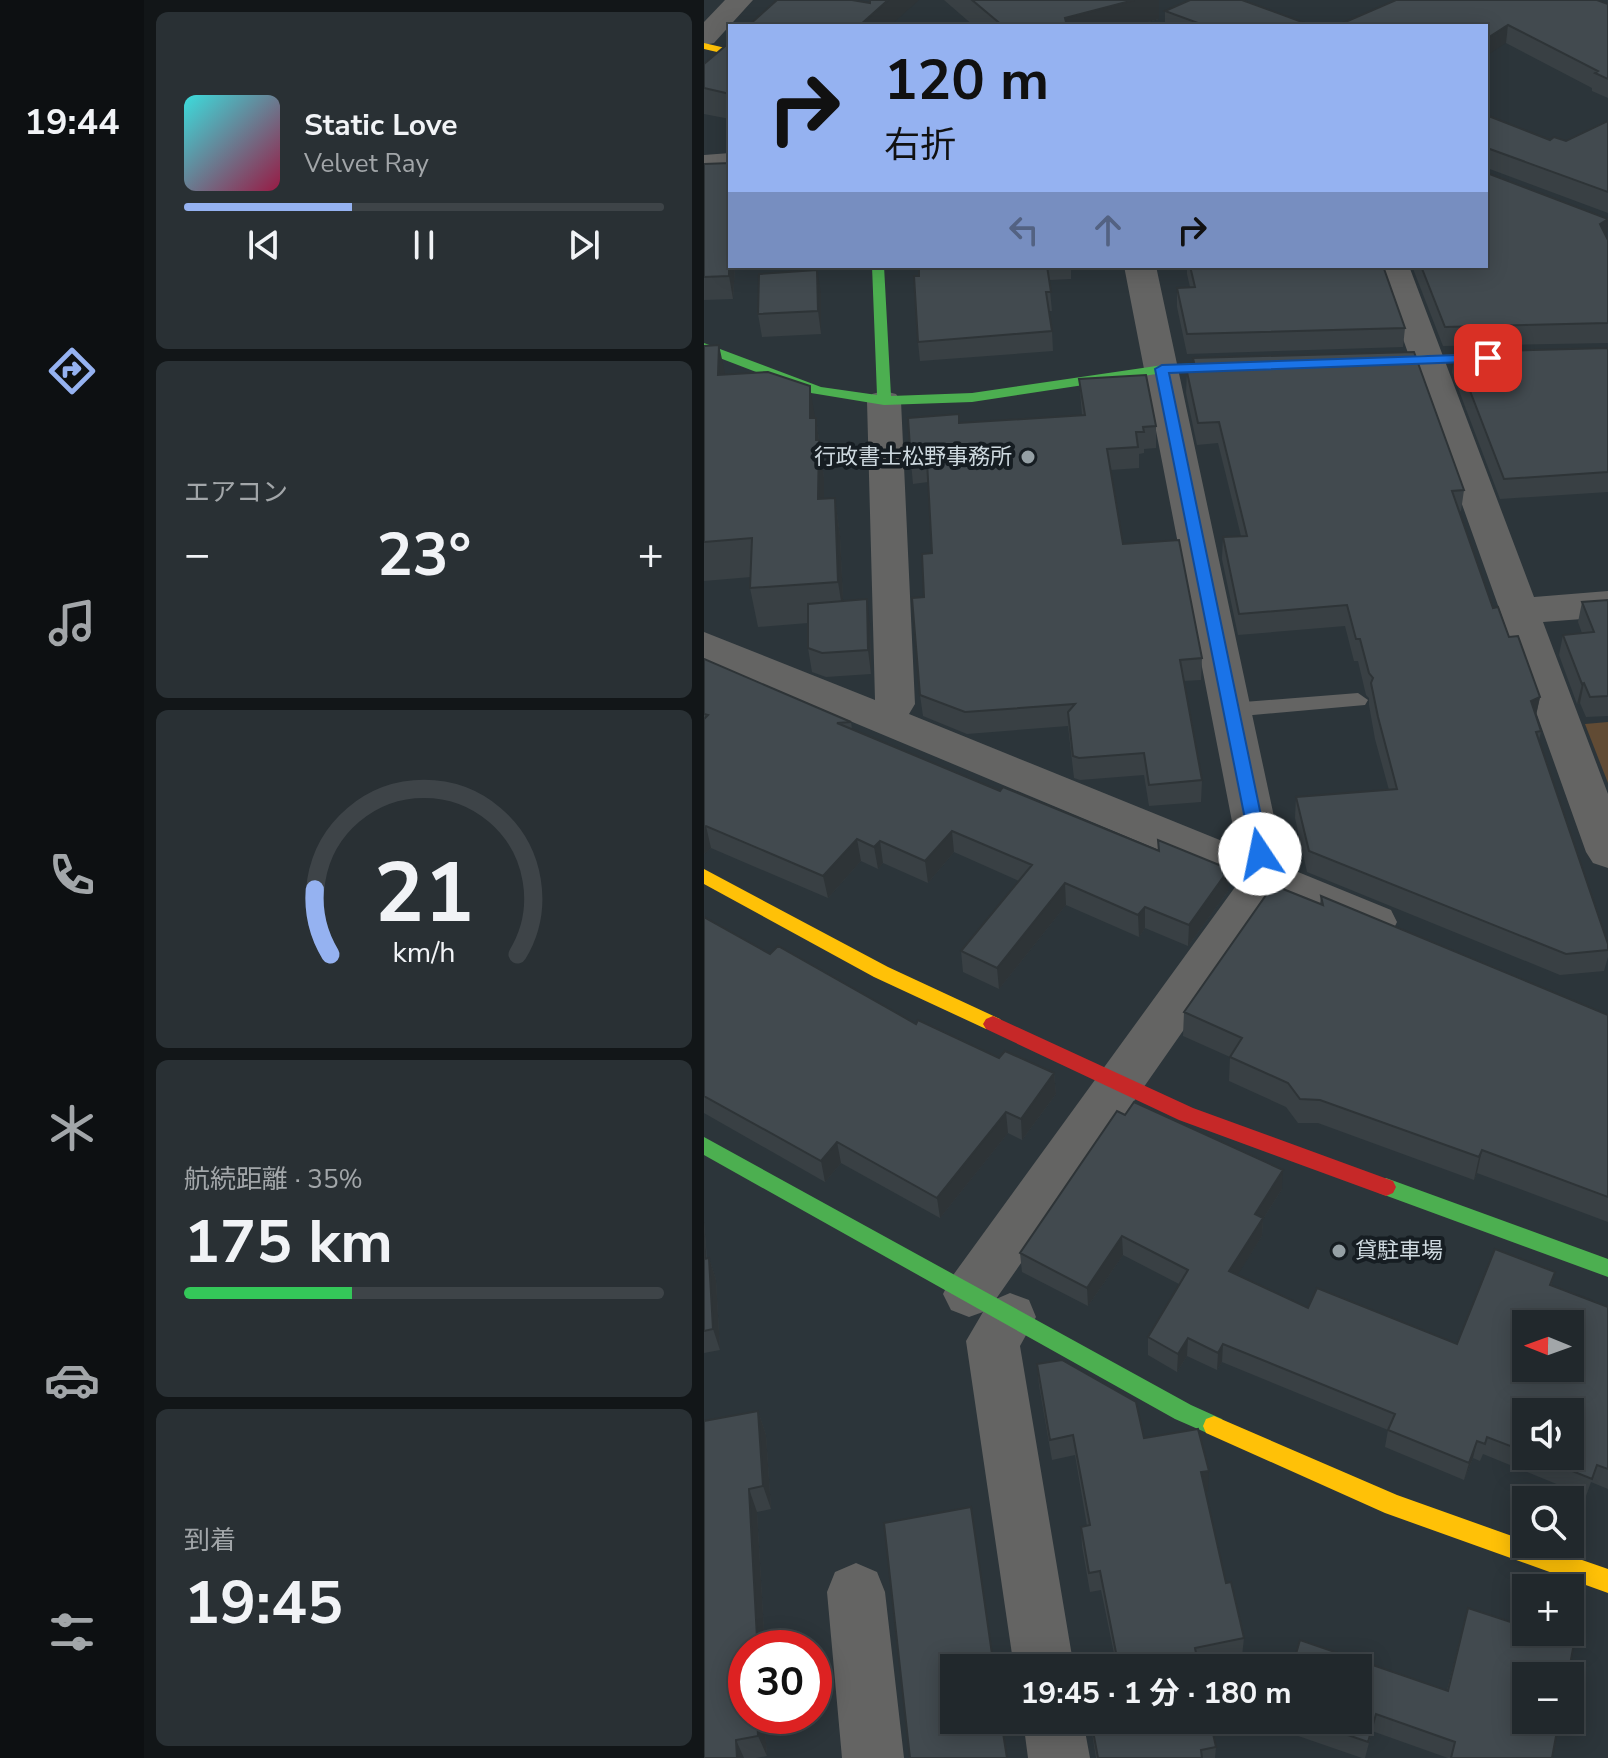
<!DOCTYPE html>
<html lang="ja">
<meta charset="utf-8">
<style>
:root{--surface:#21282c;--page:#293034;--text:#f1f3f6;--muted:#a2a6a9;--line:#3e4448;--accent:#95b2f1}
body{margin:0;font-family:"Nunito Sans","Noto Sans JP",sans-serif;background:var(--page);color:var(--text);height:100vh;display:flex;flex-direction:column;font-size:30px;white-space:nowrap}
*{box-sizing:border-box;margin:0}
p{font-size:26px;color:var(--muted)}
.icon{flex:none;width:44px;height:44px;fill:none;stroke:currentColor;stroke-width:2;stroke-linecap:round;stroke-linejoin:round}
.map{position:relative;flex:1;overflow:hidden}
.sheet{display:flex;flex-direction:column;gap:12px;padding:12px;background:#121618;width:560px}
.sheet>*{flex:none}
.hud{position:absolute;left:24px;top:24px;width:760px;height:244px;border-radius:0px;box-shadow:0 4px 20px #0003,0 0 0 2px var(--line);background:#95b2f1;color:#111;overflow:hidden}
.needle{width:52px;rotate:271deg}
.fabs{position:absolute;left:808px;top:1310px;display:grid;gap:16px}
.fabs a{display:grid;place-items:center;width:72px;height:72px;border-radius:0px;background:var(--surface);box-shadow:0 4px 20px #0003,0 0 0 2px var(--line);font-size:40px}
.speed{position:absolute;left:24px;top:1630px;display:flex;gap:16px;font-size:40px;font-weight:700;text-align:center}
.speed>*{display:grid;place-content:center;width:104px;height:104px;border-radius:50%;background:var(--surface);box-shadow:0 4px 20px #0003,0 0 0 2px var(--line);line-height:1}
.speed .limit{border:12px solid #d22;background:#fff;color:#111}
.pin{position:absolute;display:grid;place-items:center;width:68px;height:68px;color:#fff;margin:-34px;border-radius:16px;box-shadow:0 4px 12px #0006}
.me{position:absolute;width:88px;margin:-44px;rotate:349deg;stroke-linejoin:round;filter:drop-shadow(0 0 6px #0008)}
.turn{display:flex;align-items:center;gap:28px;height:168px;padding:0 24px;font-size:36px}
.turn .icon{width:104px;height:104px;stroke-width:2.5}
.turn b{display:block;font-size:56px;line-height:68px}
.lanes{display:flex;align-items:center;height:76px;padding:0 24px;background:#0003;justify-content:center;gap:40px;direction:ltr}
.lanes .off{opacity:.35}
.big{font-size:60px;font-weight:700;line-height:1.1}
.sheet .tile{flex:1;display:flex;flex-direction:column;justify-content:center;gap:12px;min-width:0;padding:0 28px;border-radius:12px;background:var(--page)}
.sheet .dial{align-items:center;gap:0}
.dial svg{height:208px;overflow:visible;fill:none;stroke:var(--line);stroke-width:7;stroke-linecap:round;text-anchor:middle}
.dial text{fill:var(--text);stroke:none}
.song{display:flex;align-items:center;gap:24px}
.cover{width:96px;height:96px;border-radius:12px;background:linear-gradient(135deg,hsl(180 70% 55%),hsl(340 70% 35%))}
.played{height:8px;border-radius:4px;background:linear-gradient(90deg,var(--accent) 35%,var(--line) 35%)}
.keys{display:flex;justify-content:space-around;direction:ltr}
.heat{display:flex;justify-content:space-between;align-items:center;font-size:44px;direction:ltr}
.charge{height:12px;border-radius:6px;background:linear-gradient(90deg,#34c759 35%,var(--line) 0)}
.trip{position:absolute;left:236px;top:1654px;width:432px;height:80px;border-radius:0px;background:var(--surface);box-shadow:0 4px 20px #0003,0 0 0 2px var(--line);font-weight:700;line-height:80px;text-align:center}
main{display:flex;flex:1;min-height:0}
.menu{display:flex;flex-direction:column;width:144px;justify-content:space-around;align-items:center;background:#0d1012;color:var(--muted)}
.menu .icon{width:56px;height:56px}
.menu .active{color:var(--accent)}
.menu b{font-size:36px;color:var(--text)}
.map>svg:first-child{display:block}
.green{fill:#614b34}
.lines{fill:none;stroke-linecap:round;stroke-linejoin:round}
.lane{fill:#646463;fill-rule:evenodd}
.street{fill:#646463;fill-rule:evenodd}
.fast{fill:#4caf50;fill-rule:evenodd}
.slow{fill:#ffc107;fill-rule:evenodd}
.jam{fill:#c62828;fill-rule:evenodd}
.wall{fill:#394044;fill-rule:evenodd}
.shaded-wall{fill:#2e3437}
.building{fill:#424a4f;stroke:#2e3437;stroke-width:2;fill-rule:evenodd}
.route{fill:#1a73e8;stroke:#114b97;stroke-width:2}
.poi-dot{fill:#95a0a5;stroke:#161d22;stroke-width:3}
.labels{text-anchor:middle;dominant-baseline:central;stroke-width:8;stroke-linejoin:round;paint-order:stroke}
.poi-label{font-size:22px;fill:#ced9df;stroke:#161d22;text-anchor:end}
</style>
<main>
<nav class="menu">
<b>19:44</b>
<svg class="icon active" aria-label="directions" viewBox="0 0 24 24"><path d="M12 3l9 9-9 9-9-9zM9 14v-3h6M13 9l2 2-2 2"/></svg>
<svg class="icon" aria-label="music" viewBox="0 0 24 24"><path d="M9 18V5l10-2v13"/><circle cx="6" cy="18" r="3"/><circle cx="16" cy="16" r="3"/></svg>
<svg class="icon" aria-label="phone" viewBox="0 0 24 24"><path d="M5 4h4l2 5-3 2q2 4 5 5l2-3 5 2v4C11 20 4 13 5 4z"/></svg>
<svg class="icon" aria-label="climate" viewBox="0 0 24 24"><path d="M12 3v18M4 7l16 10M4 17L20 7"/></svg>
<svg class="icon" aria-label="car" viewBox="0 0 24 24"><path d="M5 17H2v-5l4-1 3-4h7l3 4 3 1v5h-3M9 17h6M6 11h13"/><circle cx="7" cy="17" r="2"/><circle cx="17" cy="17" r="2"/></svg>
<svg class="icon" aria-label="filters" viewBox="0 0 24 24"><path d="M4 7h16M4 17h16"/><circle cx="9" cy="7" r="2"/><circle cx="15" cy="17" r="2"/></svg>
</nav>
<section class="sheet">
<div class="tile">
<div class="song"><i class="cover"></i><div><b>Static Love</b><p>Velvet Ray</p></div></div>
<div class="played"></div>
<div class="keys"><svg class="icon" aria-label="previous" viewBox="0 0 24 24"><path d="M18 5L8 12l10 7zM5 5v14"/></svg><svg class="icon" aria-label="pause" viewBox="0 0 24 24"><path d="M8 5v14M16 5v14"/></svg><svg class="icon" aria-label="next" viewBox="0 0 24 24"><path d="M6 5l10 7-10 7zM19 5v14"/></svg></div>
</div>
<div class="tile"><p>エアコン</p>
<div class="heat"><a>−</a><b class="big">23°</b><a>+</a></div>
</div>
<div class="tile dial"><svg viewBox="0 0 100 80">
<path d="M14 69A42 42 0 1 1 86 69"/>
<path d="M14 69A42 42 0 0 1 8 44" stroke="#95b2f1"/>
<text x="50" y="56" font-size="32" font-weight="700">21</text>
<text x="50" y="72" font-size="11">km/h</text>
</svg></div>
<div class="tile"><p>航続距離 · 35%</p><b class="big">175 km</b><div class="charge"></div></div>
<div class="tile"><p>到着</p><b class="big">19:45</b></div>
</section>
<div class="map">
<svg width="904" height="1758" viewBox="0 0 904 1758">
<rect width="100%" height="100%" fill="#2c353a"/>
<path class="green" d="M904,722v61l-23,-59z"/>
<g class="lines">
<path class="lane" d="M654,693l10,7 -3,5 -134,12 -10,-7 10,-7z"/>
<path class="street" d="M21,0h28l-39,43 -10,2v-23z
M26,153v18l-26,2v-18z
M420,266h32l126,588 -6,9 115,47 6,12 -6,12 -16,5 -100,-40 -279,400 14,-6 19,7 7,17 -16,29 54,322h-60l-48,-327 17,-29 -14,5 -18,-7 -8,-16 8,-16 287,-395 -534,-223v-28l171,68 -8,-299 5,-7 12,-3 12,3 5,7 14,303 -6,10 328,133z
M673,266h32l125,331 74,-6v26l-65,5 65,172v74l-15,-5 -7,-11z
M152,1563l21,9 8,20 19,166h-62l-15,-166 8,-20z
M319,1720h60l7,38h-62z"/>
<path class="fast" d="M168,266h12l7,130 81,-3 191,-28 91,-5 7,4 -7,4 -91,5 -191,29 -88,3 -73,-12 -107,-41v-9l117,44 56,8z
M0,1137l487,268 31,14 3,7 -3,7 -8,3 -39,-17 -471,-264z
M682,1178l222,81v18l-229,-84 -3,-6 3,-6z"/>
<path class="slow" d="M0,43l26,6v6l-26,-6z
M904,351v8l-249,6 -7,-4 7,-4z
M0,869l184,98 112,52 3,5 -3,5h-14l-112,-52 -170,-93z
M510,1416l183,79 129,46v3h10l72,25v24l-223,-80 -179,-80 -3,-7 3,-7z"/>
<path class="jam" d="M289,1016l200,92 200,73 3,6 -3,6 -7,3 -207,-76 -193,-91 -3,-5 3,-5z"/>
</g>
<path class="wall" d="M240,0h215v19l-26,7h-159z
M904,4v94l-16,-7v-3l-86,-45 -20,-17z
M461,11l148,15h-148z
M26,42v77l-26,-5v-50z
M782,115l64,25 16,1 42,-20v92l-121,-45v5l119,63 2,4v103l-165,3 -31,-80h74z
M0,164l26,102h5l-2,33 -29,1z
M215,266h152v13l-22,1 3,31h-3l3,20 1,20 -133,10 -2,-19z
M483,266h196l22,62 -2,19 -216,7 -10,-47v-19l13,-1 -3,-13z
M117,293v41l-59,3 -4,-23z
M0,346l21,28 91,44 8,60v21l11,-1 5,38 3,65 27,22 1,51 -45,3 -14,-5 -4,-24v-25l-50,4 -8,-39 1,-11 -47,4z
M904,348v144l-108,7 -48,-127 3,-20z
M489,358l271,132 -3,21 -2,1 34,96 47,89 -4,19 5,15 -2,10 69,203v13l-4,14 -44,4 -253,-103 -12,-54 1,-21 93,-7 -14,-51 -6,-34v-7l-3,-3 -8,-34h-4l-9,-35 -107,9 -16,-76 1,-22 18,-1 -23,-93 -21,2 -11,-52 1,-21h6z
M375,379l77,47v22l-12,1v4l-5,1v14l-28,2 12,74 79,114 -1,22 -18,1 19,99 -1,22 -52,4 -5,-31 -64,5 -6,-2 -6,-52 -101,8 -44,-18 -3,-21 4,-98 8,-44 -4,-71 -15,2 -2,-22 48,-39 123,-8z
M904,600v116l-22,1 -6,-14 -3,1 -18,-49 4,-20 19,-2 -4,-11 4,-20z
M0,659l147,63 1,7 148,62 158,59v-10l71,29 -1,22 -40,55 -43,-18 -6,9 -73,-32 -67,84 -36,-17 -2,-21 58,-70 -65,-29 -26,31 -45,-20 -5,6 -17,-8 -33,37 -117,-50 -7,6z
M617,896l287,119v207l-131,-49 -3,7 -156,-57h-20l-12,-16 -57,-26 1,-24 -47,-21 1,-24 136,-108z
M0,917l66,37 146,70 83,34 55,15 2,21 -34,46 -14,-7 -68,85 -99,-55 -16,19 -121,-69z
M578,1189l-19,30 -1,17 -25,39 71,33 149,36 98,-72 -4,14 57,21v182l-17,-7 -5,14 -103,-42 -3,7 -7,-3 -9,22 -79,-33 3,-17 -166,-68 -5,8 -30,-14 -10,16 -29,-17v-18l31,-53 -56,-29 -35,51 -66,-34 -2,-19zM822,1412l44,44h-44z
M0,1222l3,37 2,-1 7,22 4,70 -16,3z
M333,1364l107,74 64,53h-3l21,92 18,55 -2,18 -44,9 1,3h-82l-16,-78 -11,2 -8,-46 -1,-19 6,-1 -12,-71 -23,5 -13,-75z
M54,1411l8,24 5,74 -14,3 8,136h-19v68h18l3,40 -11,2h-52z
M764,1608l84,150h-104l-76,-27 -7,27h-3l-84,-29 1,-9h79l89,-30z
M386,1720h120l6,27 -1,11h-119z"/>
<path class="shaded-wall" d="M184,0h31l-29,26h-31z
M430,0h25v19l-26,7h-68v-8z
M804,25l-2,18 -20,13v-17z
M904,220v6l-2,12 -6,-14z
M26,266h5l-2,33 -4,-23z
M113,270l4,23v41l-3,-23z
M15,345l8,38 -9,-8z
M106,386l6,38 -6,-6z
M112,418l8,60v60l-6,-39 -2,-59z
M131,498l5,38 4,84 -6,-38z
M163,599l3,24 1,51 -3,-24z
M880,683l-4,20 -3,1 5,-20z
M836,697l-5,22 -4,-18z
M2,826l5,22 -7,6v-27z
M248,831l2,21 -26,31 -3,-22z
M153,839l4,22 -33,37 -5,-22z
M176,841l3,22 -5,6 -4,-22z
M525,869l-1,22 -40,55 1,-21z
M361,883l1,22 -67,84 -2,-21z
M441,907v21l-6,9 -1,-22z
M350,1073l2,21 -34,46 -1,-21z
M302,1112l2,21 -68,85 -3,-20z
M133,1142l4,21 -16,19 -4,-21z
M778,1150l-5,23 -3,7 5,-23z
M579,1170l-1,19 -19,30 -1,17 -34,54 1,-19 26,-57z
M0,1222l4,59 -4,-13z
M418,1236l1,19 -35,51 -1,-18z
M5,1258l7,22 4,70 -7,-21z
M484,1338l-1,18 -10,16 1,-18z
M519,1344l-1,18 -5,8 1,-17z
M54,1411l8,24 5,74 -8,-23z
M773,1441l-4,17 -9,22 5,-17z
M505,1471l-1,20 -8,1 1,-20z
M45,1489l8,23 8,136h-4l-4,-10z
M53,1716h7l3,40 -9,-20z
M32,1740l8,18h-7z"/>
<path class="building" d="M73,0h75l18,3v-3h18l-29,26h-111z
M268,0h162l-69,18 2,8h-64z
M486,0h52l71,26h-107l-41,-15z
M692,0h201l11,4v75l-13,-6 3,-2 -90,-46 -22,14v-13h-150z
M26,42v52l-26,-6v-24z
M782,115l64,25 4,-3 12,4 42,-20v71l-121,-44v25l121,46 -8,5 8,16v83l-163,4 -24,-61h65z
M26,163l-1,113 -25,1v-113z
M215,266h128l4,26h-5l6,39 -134,11 -4,-66h5z
M486,266h193l22,62 -218,6 -10,-46 18,-1z
M113,270l1,41 -60,3 1,-40z
M15,345l-1,30 50,-3 42,14v32h6v22h3l-1,59 17,-1 3,84 -88,6 2,-50 -48,4v-196z
M904,348v124l-104,7 -49,-127z
M710,352l50,138 -12,1 41,117 5,-1 11,30 9,-1 22,61 -9,4 10,30 -5,1 72,212v6l-42,4 -257,-103 -13,-54 101,-8 -19,-72 -7,-34 2,-5 -4,-5 -9,-34h-4l-9,-34 -108,9 -16,-77 24,-1 -28,-114 -21,1 -11,-51h9l-3,-14z
M442,375l10,51 -13,1 1,5h-8l2,15 -31,2 16,95 56,-4 23,118 -22,2 22,120 -53,5 -5,-32 -65,5 -6,-2 -5,-44 7,-8 -110,8 -45,-17 -8,-97 12,-1 -2,-43 10,-1 -5,-92 -16,1 -3,-44 51,-4v9l126,-8 -6,-36z
M163,599l1,51 -46,3 -14,-5v-44z
M904,600v96l-18,1 -6,-14 -2,1 -19,-49 31,-3 -12,-30z
M0,659l147,63 -14,1 163,68 3,-4 156,64 -1,-11 71,29 -40,56 -44,-18 -7,8 -73,-32 -68,85 -36,-17 71,-86 -80,-34 -27,30 -45,-20 -6,6 -17,-8 -34,37 -117,-50 -2,1v-108l4,-4 -4,-1z
M569,885l50,20 -2,-9 287,119v182l-126,-47 -3,7 -159,-57 -20,-1 -12,-16 -58,-26 12,-19 -58,-26z
M0,917l66,37 8,-8 138,78 2,-4 81,38 6,-7 49,22 -33,46 -15,-7 -69,86 -100,-56 -16,19 -117,-65z
M430,1102l149,68 -28,44 8,4 -34,53 79,37 9,-20 140,56 38,-95 60,23 -5,13 58,22v162l-11,-4 -5,14 -57,-23h35v-44h-44v40l-39,-15 -2,7 -8,-3 -8,22 -81,-33 7,-16 -172,-70 -5,9 -30,-15 -10,16 -30,-17 40,-67 -66,-34 -35,52 -67,-35 97,-142 8,4zM822,1324h44v44h-44z
M5,1258l4,71 -9,2v-72z
M358,1360l74,42 8,36 54,-9 11,42 -8,1 25,111 5,-1 13,56 -49,10 4,20h-80l-19,-97 -11,2 -8,-46 9,-2 -17,-90 -23,5 -13,-76z
M54,1411l5,75 -14,3 8,149 -6,1 1,9h-6v68h11l1,20 -22,4 1,18h-33v-337z
M267,1507l23,161h-40v52h47l6,38h-97l-26,-235z
M764,1608l58,19v5h15l33,11 -6,33h-42v44h33l-7,38h-101l4,-16 -79,-28 -8,28 -64,-22h54v-52h-66l8,-28 148,51z
M387,1720h119l6,27 -15,3 1,8h-104z"/>
<path class="route" d="M784,354l7,4 -2,3 -324,12 100,481 -3,5h-13l-98,-490 7,-4z"/>
<g class="poi-dot">
<circle cx="324" cy="457" r="8"/>
<circle cx="635" cy="1251" r="8"/>
</g>
<g class="labels">
<g class="poi-label">
<text x="308" y="457">行政書士松野事務所</text>
<text x="651" y="1251" text-anchor="start">貸駐車場</text>
</g>
</g>
</svg>
<div class="fabs">
<a><svg class="needle" viewBox="-14 -14 28 28"><path d="M0-13l5 13h-10z" fill="#e53935"/><path d="M0 13l5-13h-10z" fill="#a2a6a9"/></svg></a>
<a><svg class="icon" aria-label="sound" viewBox="0 0 24 24"><path d="M4 9h4l5-4v14l-5-4H4zM17 9q2 3 0 6"/></svg></a>
<a><svg class="icon" aria-label="search" viewBox="0 0 24 24"><circle cx="10" cy="10" r="6"/><path d="M15 15l6 6"/></svg></a>
<a>+</a>
<a>−</a>
</div>
<div class="speed"><div class="limit">30</div></div>
<div class="pin" style="left:784px;top:358px;background:#d93025"><svg class="icon" aria-label="arrive" viewBox="0 0 24 24"><path d="M6 21V4h12l-3 4 3 4H6"/></svg></div>
<svg class="me" style="left:556px;top:854px" viewBox="-20 -20 40 40"><circle r="19" fill="#fff"/><path d="M0-13L10 11 0 6-10 11z" fill="#1a73e8"/></svg>
<div class="trip">19:45 · 1 分 · 180 m</div>
<div class="hud">
<div class="turn"><svg class="icon" aria-label="right" viewBox="0 0 24 24"><path d="M7 20v-9h11M14 6l5 5-5 5"/></svg><div><b>120 m</b>右折</div></div>
<div class="lanes"><svg class="icon off" aria-label="left" viewBox="0 0 24 24"><path d="M17 20v-9H6M10 6l-5 5 5 5"/></svg><svg class="icon off" aria-label="ahead" viewBox="0 0 24 24"><path d="M12 20V5M6 11l6-6 6 6"/></svg><svg class="icon" aria-label="right" viewBox="0 0 24 24"><path d="M7 20v-9h11M14 6l5 5-5 5"/></svg></div>
</div>
</div>
</main>
